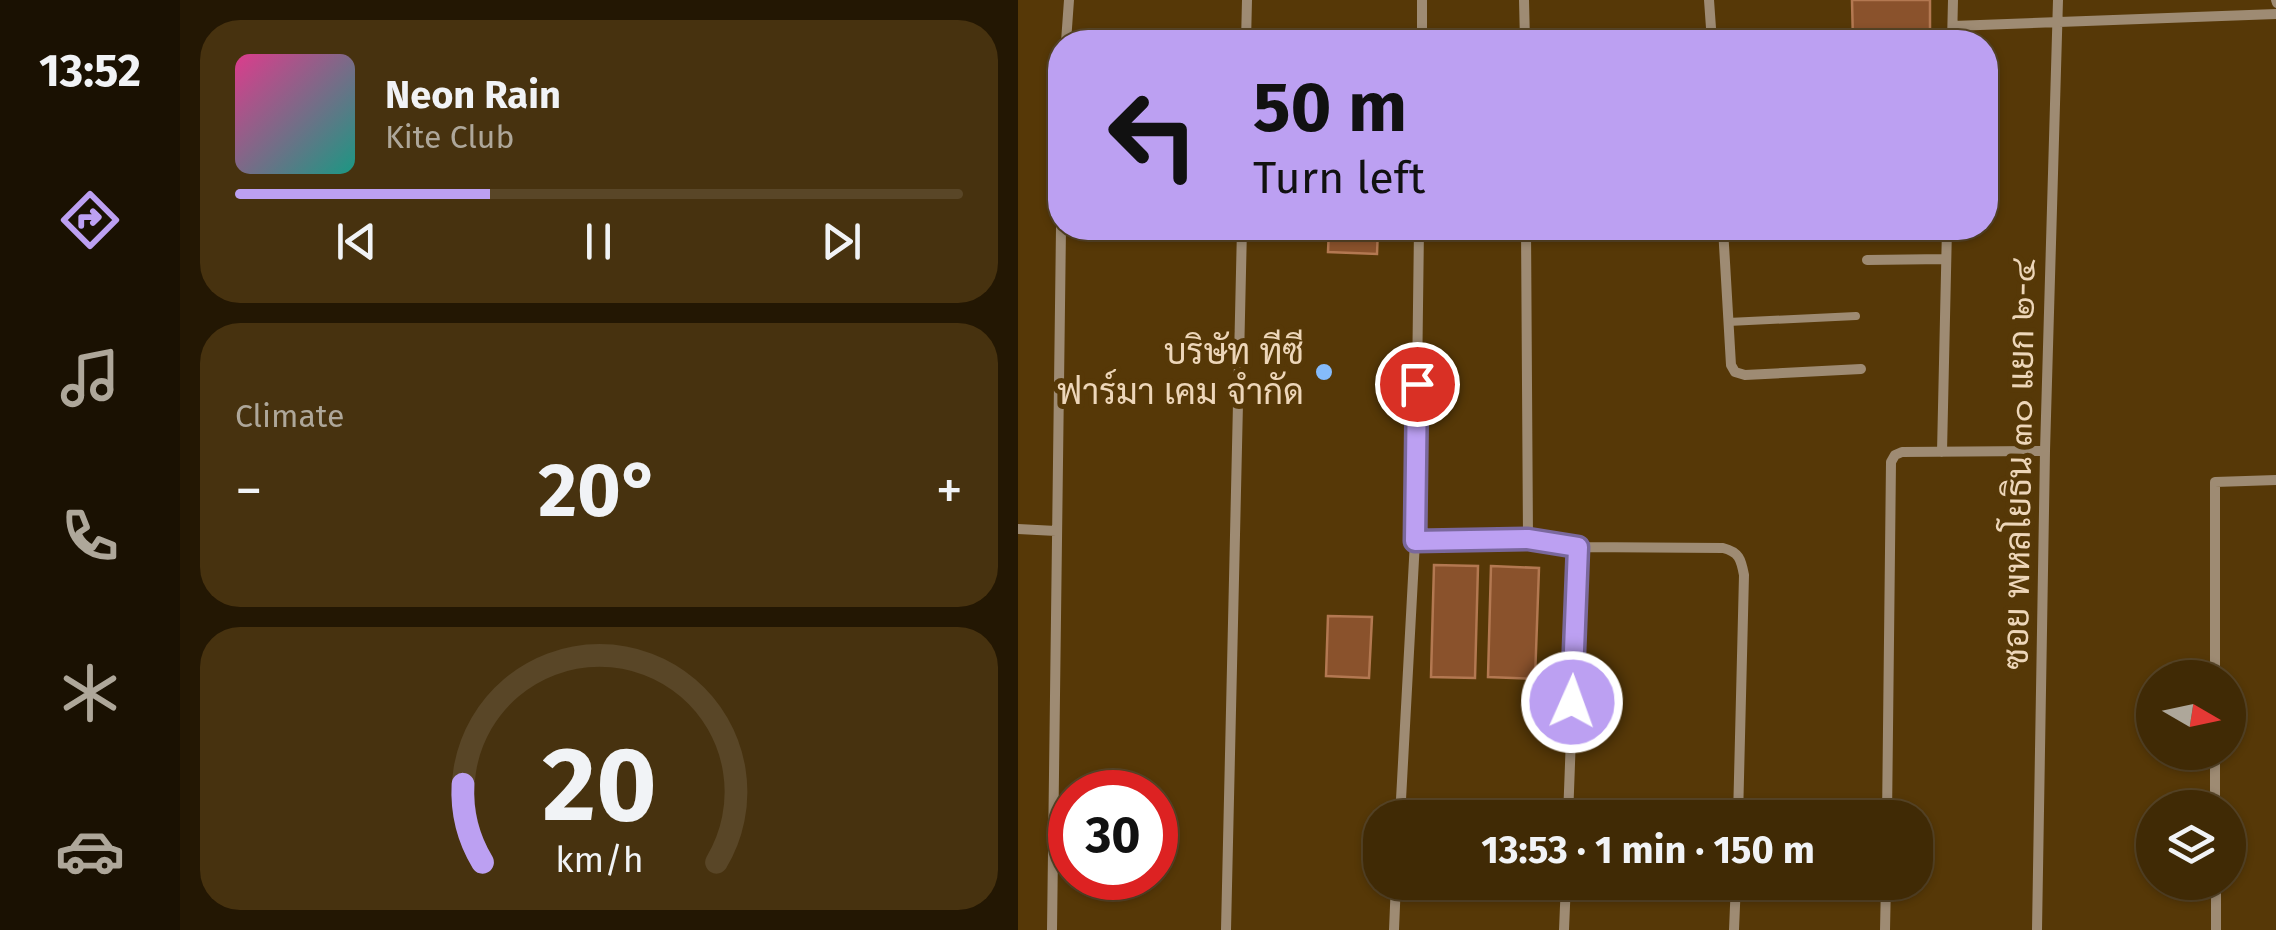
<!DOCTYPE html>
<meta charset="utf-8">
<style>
:root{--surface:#402a05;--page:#47320f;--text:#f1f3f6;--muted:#aea79a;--line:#594627;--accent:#bca0f2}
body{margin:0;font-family:"Fira Sans",Sarabun,sans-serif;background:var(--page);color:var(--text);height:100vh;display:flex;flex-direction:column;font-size:38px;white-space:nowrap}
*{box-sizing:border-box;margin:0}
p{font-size:32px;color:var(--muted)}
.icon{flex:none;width:55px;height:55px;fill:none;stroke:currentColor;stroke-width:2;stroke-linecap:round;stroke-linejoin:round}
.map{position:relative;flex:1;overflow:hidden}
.details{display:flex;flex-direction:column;gap:20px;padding:20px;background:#231703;width:838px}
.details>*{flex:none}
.top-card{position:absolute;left:30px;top:30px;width:950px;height:210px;border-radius:40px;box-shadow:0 2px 8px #0004,0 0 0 2px var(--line);background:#bca0f2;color:#111;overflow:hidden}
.needle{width:65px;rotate:99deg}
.controls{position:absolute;left:1118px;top:660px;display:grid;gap:20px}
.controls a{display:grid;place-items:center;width:110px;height:110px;border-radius:50%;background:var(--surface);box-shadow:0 2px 8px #0004,0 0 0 2px var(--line);font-size:50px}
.speed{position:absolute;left:30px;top:770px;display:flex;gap:20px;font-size:50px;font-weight:700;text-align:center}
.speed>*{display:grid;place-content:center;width:130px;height:130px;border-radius:50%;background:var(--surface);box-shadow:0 2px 8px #0004,0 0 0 2px var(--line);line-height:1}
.speed .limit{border:15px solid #d22;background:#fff;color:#111}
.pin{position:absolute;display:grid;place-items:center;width:85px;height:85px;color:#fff;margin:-42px;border:5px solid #fff;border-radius:50%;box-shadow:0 2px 10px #0007}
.me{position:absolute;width:110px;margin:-55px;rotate:2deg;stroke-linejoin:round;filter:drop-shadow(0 0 8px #0008)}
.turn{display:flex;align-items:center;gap:35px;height:210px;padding:0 40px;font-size:45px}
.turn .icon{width:130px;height:130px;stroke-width:2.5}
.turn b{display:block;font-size:70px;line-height:85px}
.big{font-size:75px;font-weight:700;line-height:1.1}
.details .card{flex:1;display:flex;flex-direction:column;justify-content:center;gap:15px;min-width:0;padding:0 35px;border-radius:40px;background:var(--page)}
.details .dial{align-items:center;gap:0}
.dial svg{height:260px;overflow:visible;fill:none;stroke:var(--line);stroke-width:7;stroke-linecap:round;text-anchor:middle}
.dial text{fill:var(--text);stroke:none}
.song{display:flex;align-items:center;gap:30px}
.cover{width:120px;height:120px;border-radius:15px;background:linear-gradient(135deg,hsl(330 70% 55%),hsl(170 70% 35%))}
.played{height:10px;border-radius:5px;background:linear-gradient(90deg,var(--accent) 35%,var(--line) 35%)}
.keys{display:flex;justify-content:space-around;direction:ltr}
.heat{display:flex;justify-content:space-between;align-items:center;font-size:55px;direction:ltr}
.trip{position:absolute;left:345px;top:800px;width:570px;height:100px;border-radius:40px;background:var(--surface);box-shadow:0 2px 8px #0004,0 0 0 2px var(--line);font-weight:700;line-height:100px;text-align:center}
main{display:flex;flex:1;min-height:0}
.menu{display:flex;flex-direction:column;width:180px;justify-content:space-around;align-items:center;background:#1a1102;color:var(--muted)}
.menu .icon{width:70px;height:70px}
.menu .on{color:var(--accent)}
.menu b{font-size:45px;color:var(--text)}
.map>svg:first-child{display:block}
.building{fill:#8a522c;stroke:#b37851;stroke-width:2.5}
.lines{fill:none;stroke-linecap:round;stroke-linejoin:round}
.lane{stroke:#9e8b73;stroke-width:8}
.street{stroke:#9e8b73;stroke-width:10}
.route-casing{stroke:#7a689d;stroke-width:25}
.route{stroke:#bca0f2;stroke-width:18}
.poi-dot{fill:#85bbfb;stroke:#563807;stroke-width:4}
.labels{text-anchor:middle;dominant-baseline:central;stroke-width:10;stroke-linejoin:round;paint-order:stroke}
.poi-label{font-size:35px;fill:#edd6b9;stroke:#563807;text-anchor:end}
.street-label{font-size:35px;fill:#edd6b9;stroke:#563807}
</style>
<main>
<nav class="menu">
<b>13:52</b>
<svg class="icon on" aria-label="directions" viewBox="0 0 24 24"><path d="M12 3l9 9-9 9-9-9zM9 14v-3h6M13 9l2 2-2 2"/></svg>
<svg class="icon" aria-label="music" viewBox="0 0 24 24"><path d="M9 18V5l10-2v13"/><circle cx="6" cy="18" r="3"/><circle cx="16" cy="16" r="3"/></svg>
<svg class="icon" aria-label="phone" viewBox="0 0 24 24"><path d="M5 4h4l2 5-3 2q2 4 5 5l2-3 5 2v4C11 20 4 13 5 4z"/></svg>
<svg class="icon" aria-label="climate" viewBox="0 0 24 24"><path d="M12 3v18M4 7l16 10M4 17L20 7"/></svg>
<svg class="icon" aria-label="car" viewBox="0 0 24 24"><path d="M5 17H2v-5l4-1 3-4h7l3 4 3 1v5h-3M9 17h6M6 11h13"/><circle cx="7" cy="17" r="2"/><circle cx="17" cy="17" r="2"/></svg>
</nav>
<section class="details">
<div class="card">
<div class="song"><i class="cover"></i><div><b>Neon Rain</b><p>Kite Club</p></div></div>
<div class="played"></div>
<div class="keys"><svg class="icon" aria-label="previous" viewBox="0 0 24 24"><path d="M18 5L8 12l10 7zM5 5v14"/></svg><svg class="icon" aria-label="pause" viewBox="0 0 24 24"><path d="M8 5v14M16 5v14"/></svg><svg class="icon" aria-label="next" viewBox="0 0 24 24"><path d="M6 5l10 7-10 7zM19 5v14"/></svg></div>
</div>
<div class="card"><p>Climate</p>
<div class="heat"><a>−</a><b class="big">20°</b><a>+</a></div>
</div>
<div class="card dial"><svg viewBox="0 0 100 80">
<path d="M14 69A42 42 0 1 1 86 69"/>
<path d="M14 69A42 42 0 0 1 8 45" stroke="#bca0f2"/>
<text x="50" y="56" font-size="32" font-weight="700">20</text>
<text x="50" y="72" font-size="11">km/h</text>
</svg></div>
</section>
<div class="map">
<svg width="1259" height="930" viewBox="0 0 1259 930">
<rect width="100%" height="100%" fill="#563807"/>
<path class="building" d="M834,0h78v42h-77z
M311,228h49l-1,26 -49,-2z
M416,565l44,1 -3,112 -44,-1z
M473,566l48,2 -4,111 -47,-2z
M310,616l44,1 -3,61 -43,-2z"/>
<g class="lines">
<path class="lane" d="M710,322l128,-6"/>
<path class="street" d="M506,0l1,42
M691,0l3,42
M1258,0l1,3
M935,26l324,-12
M48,42l3,-42
M228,42l1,-42
M404,42v-42
M934,42l1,-42
M508,228l2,311
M705,228l8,137 4,7 10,3 116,-6
M849,260l79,-1
M924,452l5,-224
M0,529l38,2
M397,541l113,-2 50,8 145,1c16,4 18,11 21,27l-6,243
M1197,678v-196l62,-2
M1197,752v56
M382,818l15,-277 4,-313
M550,818l10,-271
M869,818l4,-356 4,-7 7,-3 143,-1
M1198,882v48
M34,930l9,-702
M208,930l16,-702
M376,930l2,-48
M546,930l2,-48
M716,930l2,-48
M867,930l1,-48
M1019,930l8,-479 13,-451"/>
</g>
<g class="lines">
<g class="route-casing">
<path id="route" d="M399,384l-2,157 113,-2 50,8 -6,155"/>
</g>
<use href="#route" class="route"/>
</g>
<circle class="poi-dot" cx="306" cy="372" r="10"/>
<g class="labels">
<g class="poi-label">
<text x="286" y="352">บริษัท ทีซี<tspan x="286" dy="40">ฟาร์มา เคม จำกัด</tspan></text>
</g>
<g class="street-label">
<text transform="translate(1001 464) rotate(-89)">ซอย พหลโยธิน ๓๐ แยก ๒-๔</text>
</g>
</g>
</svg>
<div class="controls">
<a><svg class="needle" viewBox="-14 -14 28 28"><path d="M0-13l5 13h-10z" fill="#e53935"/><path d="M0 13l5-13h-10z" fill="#aea79a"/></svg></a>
<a><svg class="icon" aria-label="layers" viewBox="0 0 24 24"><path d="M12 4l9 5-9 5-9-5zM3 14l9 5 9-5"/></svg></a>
</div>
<div class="speed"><div class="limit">30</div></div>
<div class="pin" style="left:399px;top:384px;background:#d93025"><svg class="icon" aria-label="arrive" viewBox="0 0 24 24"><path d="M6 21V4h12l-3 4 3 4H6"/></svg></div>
<svg class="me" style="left:554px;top:702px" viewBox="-20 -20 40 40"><circle r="17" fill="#bca0f2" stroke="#fff" stroke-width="3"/><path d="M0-11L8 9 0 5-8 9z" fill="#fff"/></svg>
<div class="trip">13:53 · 1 min · 150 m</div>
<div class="top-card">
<div class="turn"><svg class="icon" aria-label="left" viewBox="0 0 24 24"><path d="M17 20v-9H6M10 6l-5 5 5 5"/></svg><div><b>50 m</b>Turn left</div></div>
</div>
</div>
</main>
